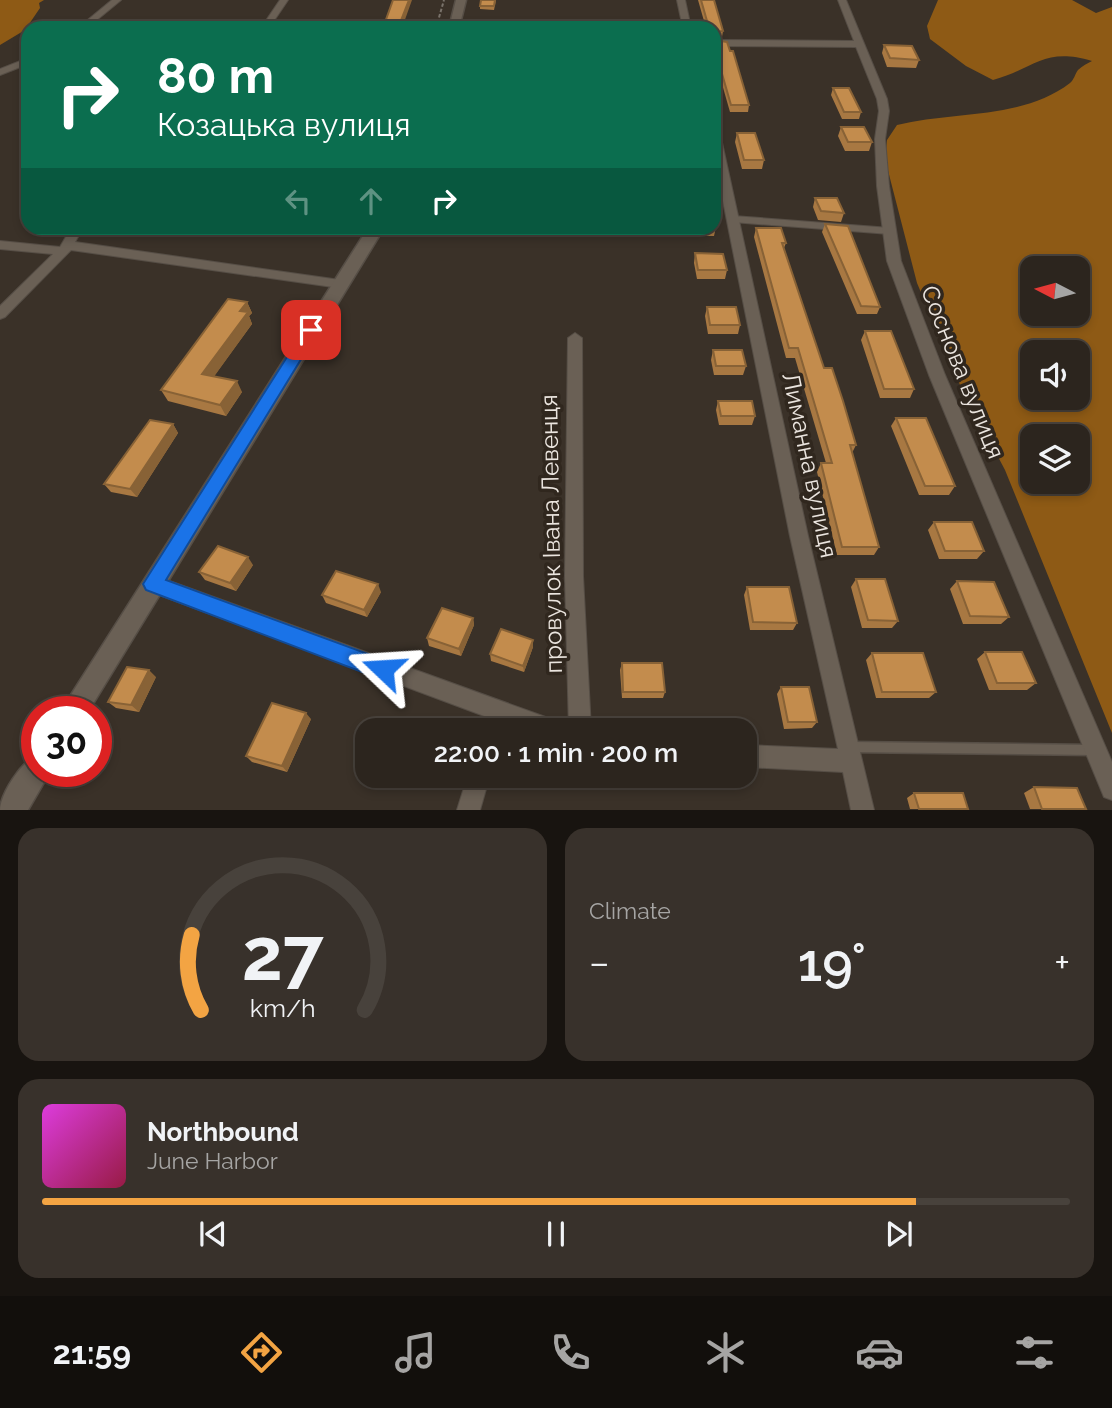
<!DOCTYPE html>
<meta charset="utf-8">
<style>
:root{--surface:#2c251e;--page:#38312b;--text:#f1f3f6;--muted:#a6a5a4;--line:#48423c;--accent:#f3a443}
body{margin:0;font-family:Raleway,sans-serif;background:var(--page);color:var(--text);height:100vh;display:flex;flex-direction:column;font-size:26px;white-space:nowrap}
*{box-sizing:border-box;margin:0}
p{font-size:23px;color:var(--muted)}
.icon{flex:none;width:38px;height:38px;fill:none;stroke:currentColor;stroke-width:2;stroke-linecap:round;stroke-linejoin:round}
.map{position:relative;height:810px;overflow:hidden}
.side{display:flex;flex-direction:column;gap:18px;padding:18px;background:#181410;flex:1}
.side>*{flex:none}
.banner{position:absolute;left:21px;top:21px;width:700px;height:214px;border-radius:21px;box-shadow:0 4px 10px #0003,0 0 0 2px var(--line);background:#0b6e4f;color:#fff;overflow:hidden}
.needle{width:46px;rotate:276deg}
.tools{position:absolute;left:1020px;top:256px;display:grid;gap:14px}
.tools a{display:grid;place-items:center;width:70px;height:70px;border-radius:14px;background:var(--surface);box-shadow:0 4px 10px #0003,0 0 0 2px var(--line);font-size:35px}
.speed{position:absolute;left:21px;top:696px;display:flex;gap:14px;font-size:35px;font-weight:700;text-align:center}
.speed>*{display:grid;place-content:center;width:91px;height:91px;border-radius:50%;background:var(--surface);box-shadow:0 4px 10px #0003,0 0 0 2px var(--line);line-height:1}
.speed .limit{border:10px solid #d22;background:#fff;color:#111}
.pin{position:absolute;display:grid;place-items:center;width:60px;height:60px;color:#fff;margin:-30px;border-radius:14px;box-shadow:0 4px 10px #0006}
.me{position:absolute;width:77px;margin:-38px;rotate:290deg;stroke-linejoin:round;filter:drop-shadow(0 0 5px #0008)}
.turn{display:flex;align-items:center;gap:24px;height:147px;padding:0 21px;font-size:32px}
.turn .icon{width:91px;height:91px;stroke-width:2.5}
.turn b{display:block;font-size:49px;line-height:60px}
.lanes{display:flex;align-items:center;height:66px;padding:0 21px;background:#0003;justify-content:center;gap:35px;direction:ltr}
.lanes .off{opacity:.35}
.big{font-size:52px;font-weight:600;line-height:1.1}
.side .card{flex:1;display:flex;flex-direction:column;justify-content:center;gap:10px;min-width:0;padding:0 24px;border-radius:21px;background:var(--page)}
.side .dial{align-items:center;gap:0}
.dial svg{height:182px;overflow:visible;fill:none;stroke:var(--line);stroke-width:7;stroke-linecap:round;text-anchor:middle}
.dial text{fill:var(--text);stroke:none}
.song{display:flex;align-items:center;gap:21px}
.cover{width:84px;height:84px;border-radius:10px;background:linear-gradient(135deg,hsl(300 70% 55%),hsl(340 70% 35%))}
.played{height:7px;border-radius:4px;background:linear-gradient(90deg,var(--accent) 85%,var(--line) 85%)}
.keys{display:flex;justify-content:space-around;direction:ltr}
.heat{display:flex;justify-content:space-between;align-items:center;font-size:38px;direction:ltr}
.side .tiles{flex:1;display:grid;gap:18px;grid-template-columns:1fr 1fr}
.card:last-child{grid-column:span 2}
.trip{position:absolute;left:355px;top:718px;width:402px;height:70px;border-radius:21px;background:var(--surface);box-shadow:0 4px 10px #0003,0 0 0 2px var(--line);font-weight:600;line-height:70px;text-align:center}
.menu{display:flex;height:112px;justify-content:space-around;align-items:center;background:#120f0c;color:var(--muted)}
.menu .icon{width:49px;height:49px}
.menu .active{color:var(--accent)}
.menu b{font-size:32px;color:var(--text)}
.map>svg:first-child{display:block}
.forest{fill:#8e5a15;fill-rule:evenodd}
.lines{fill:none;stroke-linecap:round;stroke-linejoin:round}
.service-far1-casing{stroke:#564e46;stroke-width:8}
.service-casing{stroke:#564e46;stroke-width:13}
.minor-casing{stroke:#564e46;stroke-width:2}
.secondary-casing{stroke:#564e46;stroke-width:3}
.path{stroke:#7a736b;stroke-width:2;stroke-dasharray:3.5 2;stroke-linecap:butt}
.service-far1{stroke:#6a6055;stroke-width:6}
.service{stroke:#6a6055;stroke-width:10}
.minor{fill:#6a6055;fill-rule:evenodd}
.secondary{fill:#6a6055;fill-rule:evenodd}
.wall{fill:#a87842}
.shaded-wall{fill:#886236}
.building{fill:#c38c4d;stroke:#886236;stroke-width:2}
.route{fill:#1a73e8;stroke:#114b97;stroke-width:2}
.labels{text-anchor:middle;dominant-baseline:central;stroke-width:7;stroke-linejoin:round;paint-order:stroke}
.street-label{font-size:24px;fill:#ebe5df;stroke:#30271e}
</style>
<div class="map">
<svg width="1112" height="810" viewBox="0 0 1112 810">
<rect width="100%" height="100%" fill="#3a3128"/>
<path class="forest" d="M0,0h44l-5,3 1,5 -15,22 -25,15z
M938,0h134l24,13 16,-6v726l-107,-263 -45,-85 -43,-102 -32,-124 2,-19 10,-15c55,-14 125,-5 173,-42 4,-3 5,-9 8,-13 4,-4 10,-7 14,-9 -48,-14 -56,7 -99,19l-27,-14 -36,-27 -3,-13zM1032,268h46v45h-46zM1032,352h46v45h-46zM1032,436h46v45h-46z"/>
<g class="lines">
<g class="service-far1-casing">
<path id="service-far1" d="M733,219l157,12"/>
</g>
<g class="service-casing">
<path id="service" d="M850,747l243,3"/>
</g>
<g class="minor-casing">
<path id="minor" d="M112,0h9l-34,28h-9z
M280,0h8l-19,28h-8z
M677,0h8l6,28h-8z
M838,0h8l41,99 2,12 -4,28 4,47 12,75 44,114 167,387v38l-8,-3 -175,-422 -42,-114 -10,-75 -2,-47 4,-28 -2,-12 -21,-52 -142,-1v-6l140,1z
M28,58v6l-28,11v-6z
M714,126l5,3 89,407 66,274h-23l-8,-38 -97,-5v-22l92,4 -48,-213 -76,-380z
M71,228h12l-8,14 265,38 7,4 -7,4 -269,-38 -66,67 -5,2v-13l53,-52 -53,-5v-8l60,6z
M575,333l7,5 1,238 8,154h-22l-4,-154 3,-238z
M153,575l398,144 8,3 3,8h-41l-15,-6 -1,6h-22l4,-13 -341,-127 -3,-6 3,-6z
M468,775h22l-10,35h-23z"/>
</g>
<g class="secondary-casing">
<path id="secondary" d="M456,0h10l-7,28h-10z
M368,228h16l-296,484h-28z
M37,755v17h13l-22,38h-28c1,-17 21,-48 37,-55z"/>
</g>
<path class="path" d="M436,28l8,-28"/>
<use href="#service-far1" class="service-far1"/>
<use href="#service" class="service"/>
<use href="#minor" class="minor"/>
<use href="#secondary" class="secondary"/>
</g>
<path class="wall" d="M496,0l-2,10 -14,-1v-3z
M698,0h16l9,31 -1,6 -8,1v-10h-8z
M714,40l35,65 -1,7h-18l-16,-56z
M884,45l35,15 -3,8 -29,-1 -5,-14z
M833,88l28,24 -2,7h-17l-11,-24z
M841,127l31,15 -3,9h-24l-7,-15z
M737,133l27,27 -2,9h-20l-7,-27z
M815,198l29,15 -3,9 -23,-2 -5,-13z
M825,224l55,83 -3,7h-20l-35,-82z
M716,227l-2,9h-25l-2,-8z
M756,228l30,15 -2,5 40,120 32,77 -4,8 27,94 -5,8h-37l-20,-83 4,-9h5l-31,-105h-9l-32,-121z
M695,253l32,17 -2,9h-28l-3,-16z
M247,302l5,11 -3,3 3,8 -38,52 28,16 -16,24 -58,-15 -7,-11z
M707,307l33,18 -2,9h-30l-3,-18z
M865,331l49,58 -4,9h-30l-19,-58z
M713,350l33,16 -3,9h-29l-3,-15z
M718,401l37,15 -3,9h-33l-3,-15z
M896,418l59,68 -6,9h-30l-28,-69z
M173,424l5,9 -41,64 -26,-5 -7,-8z
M934,522l50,29 -7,8h-38l-11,-29z
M253,565l-17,26 -31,-11 -6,-8z
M856,579l42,42 -6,7h-30l-11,-41z
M957,581l52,36 -8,7h-38l-13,-35z
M747,587l50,36 -4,7h-43l-6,-35z
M381,592l-14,25 -41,-14 -4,-8z
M473,618l1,7 -13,31 -32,-10 -2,-8z
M533,640v7l-9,25 -33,-11 -1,-7z
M985,652l51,31 -9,7h-38l-12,-31z
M872,653l64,39 -7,6h-53l-10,-38z
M622,663l43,29 -2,6h-41l-2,-28z
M156,677l-17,35 -23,-4 -8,-6z
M781,687l36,35 -5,6 -28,1 -7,-35z
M311,719l-24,53 -35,-10 -6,-6z
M1034,787l52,22h-56l-6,-16z
M914,793l54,16h-58l-3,-11z"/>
<path class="shaded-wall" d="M409,0h3l-10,28h-4z
M247,302l5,11 -3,3 3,8 -44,61 -6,-11 38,-63z
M237,381l5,11 -16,24 -6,-11z
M173,424l5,9 -41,64 -7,-8z
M248,557l5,8 -17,26 -6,-8z
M378,584l3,8 -14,25 -3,-7z
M473,618l1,7 -13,31 -2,-7z
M533,640v7l-9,25 -1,-6z
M149,670l7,7 -17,35 -8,-7z
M306,713l5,6 -24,53 -5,-6z"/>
<path class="building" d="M393,0h16l-11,28h-15z
M481,0h14l-1,6h-14z
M701,0h13l9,31 -9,1v-4h-5z
M714,40l13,2 3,9h3l16,54h-18l-17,-59z
M884,45l28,1 7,14 -29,-2z
M833,88h16l12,24h-17z
M841,127h23l8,15h-24z
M737,133h18l9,27h-20z
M815,198h22l7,15 -23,-2z
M825,224l23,2 32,81 -19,-1z
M756,228h25l5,15h-4l42,125h8l11,33 13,44h-6l29,102h-37l-21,-84h11l-34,-115h-9z
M695,253l28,1 4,16h-29z
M228,299l19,3 -7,9 8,1 -46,62 35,7 -17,24 -59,-15z
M707,307h29l4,18h-30z
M865,331h26l23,58h-30z
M713,350h29l4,16h-30z
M718,401h34l3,15h-34z
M896,418h30l29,68h-30z
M150,420l23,4 -43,65 -26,-5z
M934,522h38l12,29h-39z
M218,546l30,11 -18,26 -31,-11z
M336,571l42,13 -14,26 -42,-15z
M856,579h29l13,42 -30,-1z
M957,581l37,1 15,35 -39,-1z
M747,587h42l8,36 -44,-1z
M442,608l31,10 -14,31 -32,-11z
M501,629l32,11 -10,26 -33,-12z
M985,652h37l14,31h-39z
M872,653h51l13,39h-54z
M622,663h40l3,29h-42z
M127,667l22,3 -18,35 -23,-3z
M781,687h28l8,35h-29z
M272,703l34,10 -24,53 -36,-10z
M1034,787l43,1 9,21h-44z
M914,793h49l5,16h-49z"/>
<path class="route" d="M311,325l8,5 -153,250 224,82 3,7 -3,8 -7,3 -237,-90 -3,-6 163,-257z"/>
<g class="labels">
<g class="street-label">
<text transform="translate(963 372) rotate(68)">Соснова вулиця</text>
<text transform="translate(810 465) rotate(78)">Лиманна вулиця</text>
<text transform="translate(551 534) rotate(-91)">провулок Івана Левенця</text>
</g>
</g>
</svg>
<div class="tools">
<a><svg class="needle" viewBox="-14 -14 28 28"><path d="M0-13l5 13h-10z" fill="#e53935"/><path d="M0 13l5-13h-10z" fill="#a6a5a4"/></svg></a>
<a><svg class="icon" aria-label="sound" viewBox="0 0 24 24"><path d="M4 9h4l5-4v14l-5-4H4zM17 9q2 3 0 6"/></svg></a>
<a><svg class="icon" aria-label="layers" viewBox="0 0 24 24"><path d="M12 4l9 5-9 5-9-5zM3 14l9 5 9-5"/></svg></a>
</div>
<div class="speed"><div class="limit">30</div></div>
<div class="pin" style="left:311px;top:330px;background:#d93025"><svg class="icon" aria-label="arrive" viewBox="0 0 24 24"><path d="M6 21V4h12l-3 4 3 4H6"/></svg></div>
<svg class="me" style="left:383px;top:669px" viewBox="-20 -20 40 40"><path d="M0-17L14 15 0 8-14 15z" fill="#1a73e8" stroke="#fff" stroke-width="4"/></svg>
<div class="trip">22:00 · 1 min · 200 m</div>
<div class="banner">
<div class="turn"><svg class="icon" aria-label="right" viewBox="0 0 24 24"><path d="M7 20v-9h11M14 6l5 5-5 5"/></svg><div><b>80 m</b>Козацька вулиця</div></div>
<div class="lanes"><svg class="icon off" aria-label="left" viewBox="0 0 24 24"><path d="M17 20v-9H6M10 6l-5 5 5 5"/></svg><svg class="icon off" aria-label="ahead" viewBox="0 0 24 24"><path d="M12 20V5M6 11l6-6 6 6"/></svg><svg class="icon" aria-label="right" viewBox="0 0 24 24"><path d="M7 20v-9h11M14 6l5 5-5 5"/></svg></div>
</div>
</div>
<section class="side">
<div class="tiles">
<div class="card dial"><svg viewBox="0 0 100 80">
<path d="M14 69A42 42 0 1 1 86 69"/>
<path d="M14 69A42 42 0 0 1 10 36" stroke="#f3a443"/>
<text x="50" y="56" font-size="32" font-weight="700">27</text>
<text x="50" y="72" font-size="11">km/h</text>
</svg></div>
<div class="card"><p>Climate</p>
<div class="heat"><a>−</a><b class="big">19°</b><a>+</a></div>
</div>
<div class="card">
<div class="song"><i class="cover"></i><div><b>Northbound</b><p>June Harbor</p></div></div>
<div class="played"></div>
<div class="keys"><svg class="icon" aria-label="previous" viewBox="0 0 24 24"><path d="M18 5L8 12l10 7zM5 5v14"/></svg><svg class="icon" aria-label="pause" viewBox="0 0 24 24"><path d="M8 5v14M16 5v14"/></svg><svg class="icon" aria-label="next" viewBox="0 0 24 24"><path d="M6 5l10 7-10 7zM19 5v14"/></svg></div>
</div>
</div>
</section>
<nav class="menu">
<b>21:59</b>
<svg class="icon active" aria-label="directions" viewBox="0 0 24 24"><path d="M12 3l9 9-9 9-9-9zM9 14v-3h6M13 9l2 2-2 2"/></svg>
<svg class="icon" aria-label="music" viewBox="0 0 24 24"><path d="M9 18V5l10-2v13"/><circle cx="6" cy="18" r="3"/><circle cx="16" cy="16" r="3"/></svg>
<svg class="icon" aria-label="phone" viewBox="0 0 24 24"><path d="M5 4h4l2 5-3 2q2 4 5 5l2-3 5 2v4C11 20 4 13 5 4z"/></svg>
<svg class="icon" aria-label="climate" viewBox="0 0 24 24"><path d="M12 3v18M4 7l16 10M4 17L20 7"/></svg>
<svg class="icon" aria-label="car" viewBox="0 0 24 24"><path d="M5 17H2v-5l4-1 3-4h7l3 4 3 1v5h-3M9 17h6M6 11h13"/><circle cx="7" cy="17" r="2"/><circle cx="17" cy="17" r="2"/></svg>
<svg class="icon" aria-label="filters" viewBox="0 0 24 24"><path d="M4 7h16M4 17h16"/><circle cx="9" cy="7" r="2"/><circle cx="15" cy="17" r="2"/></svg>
</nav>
